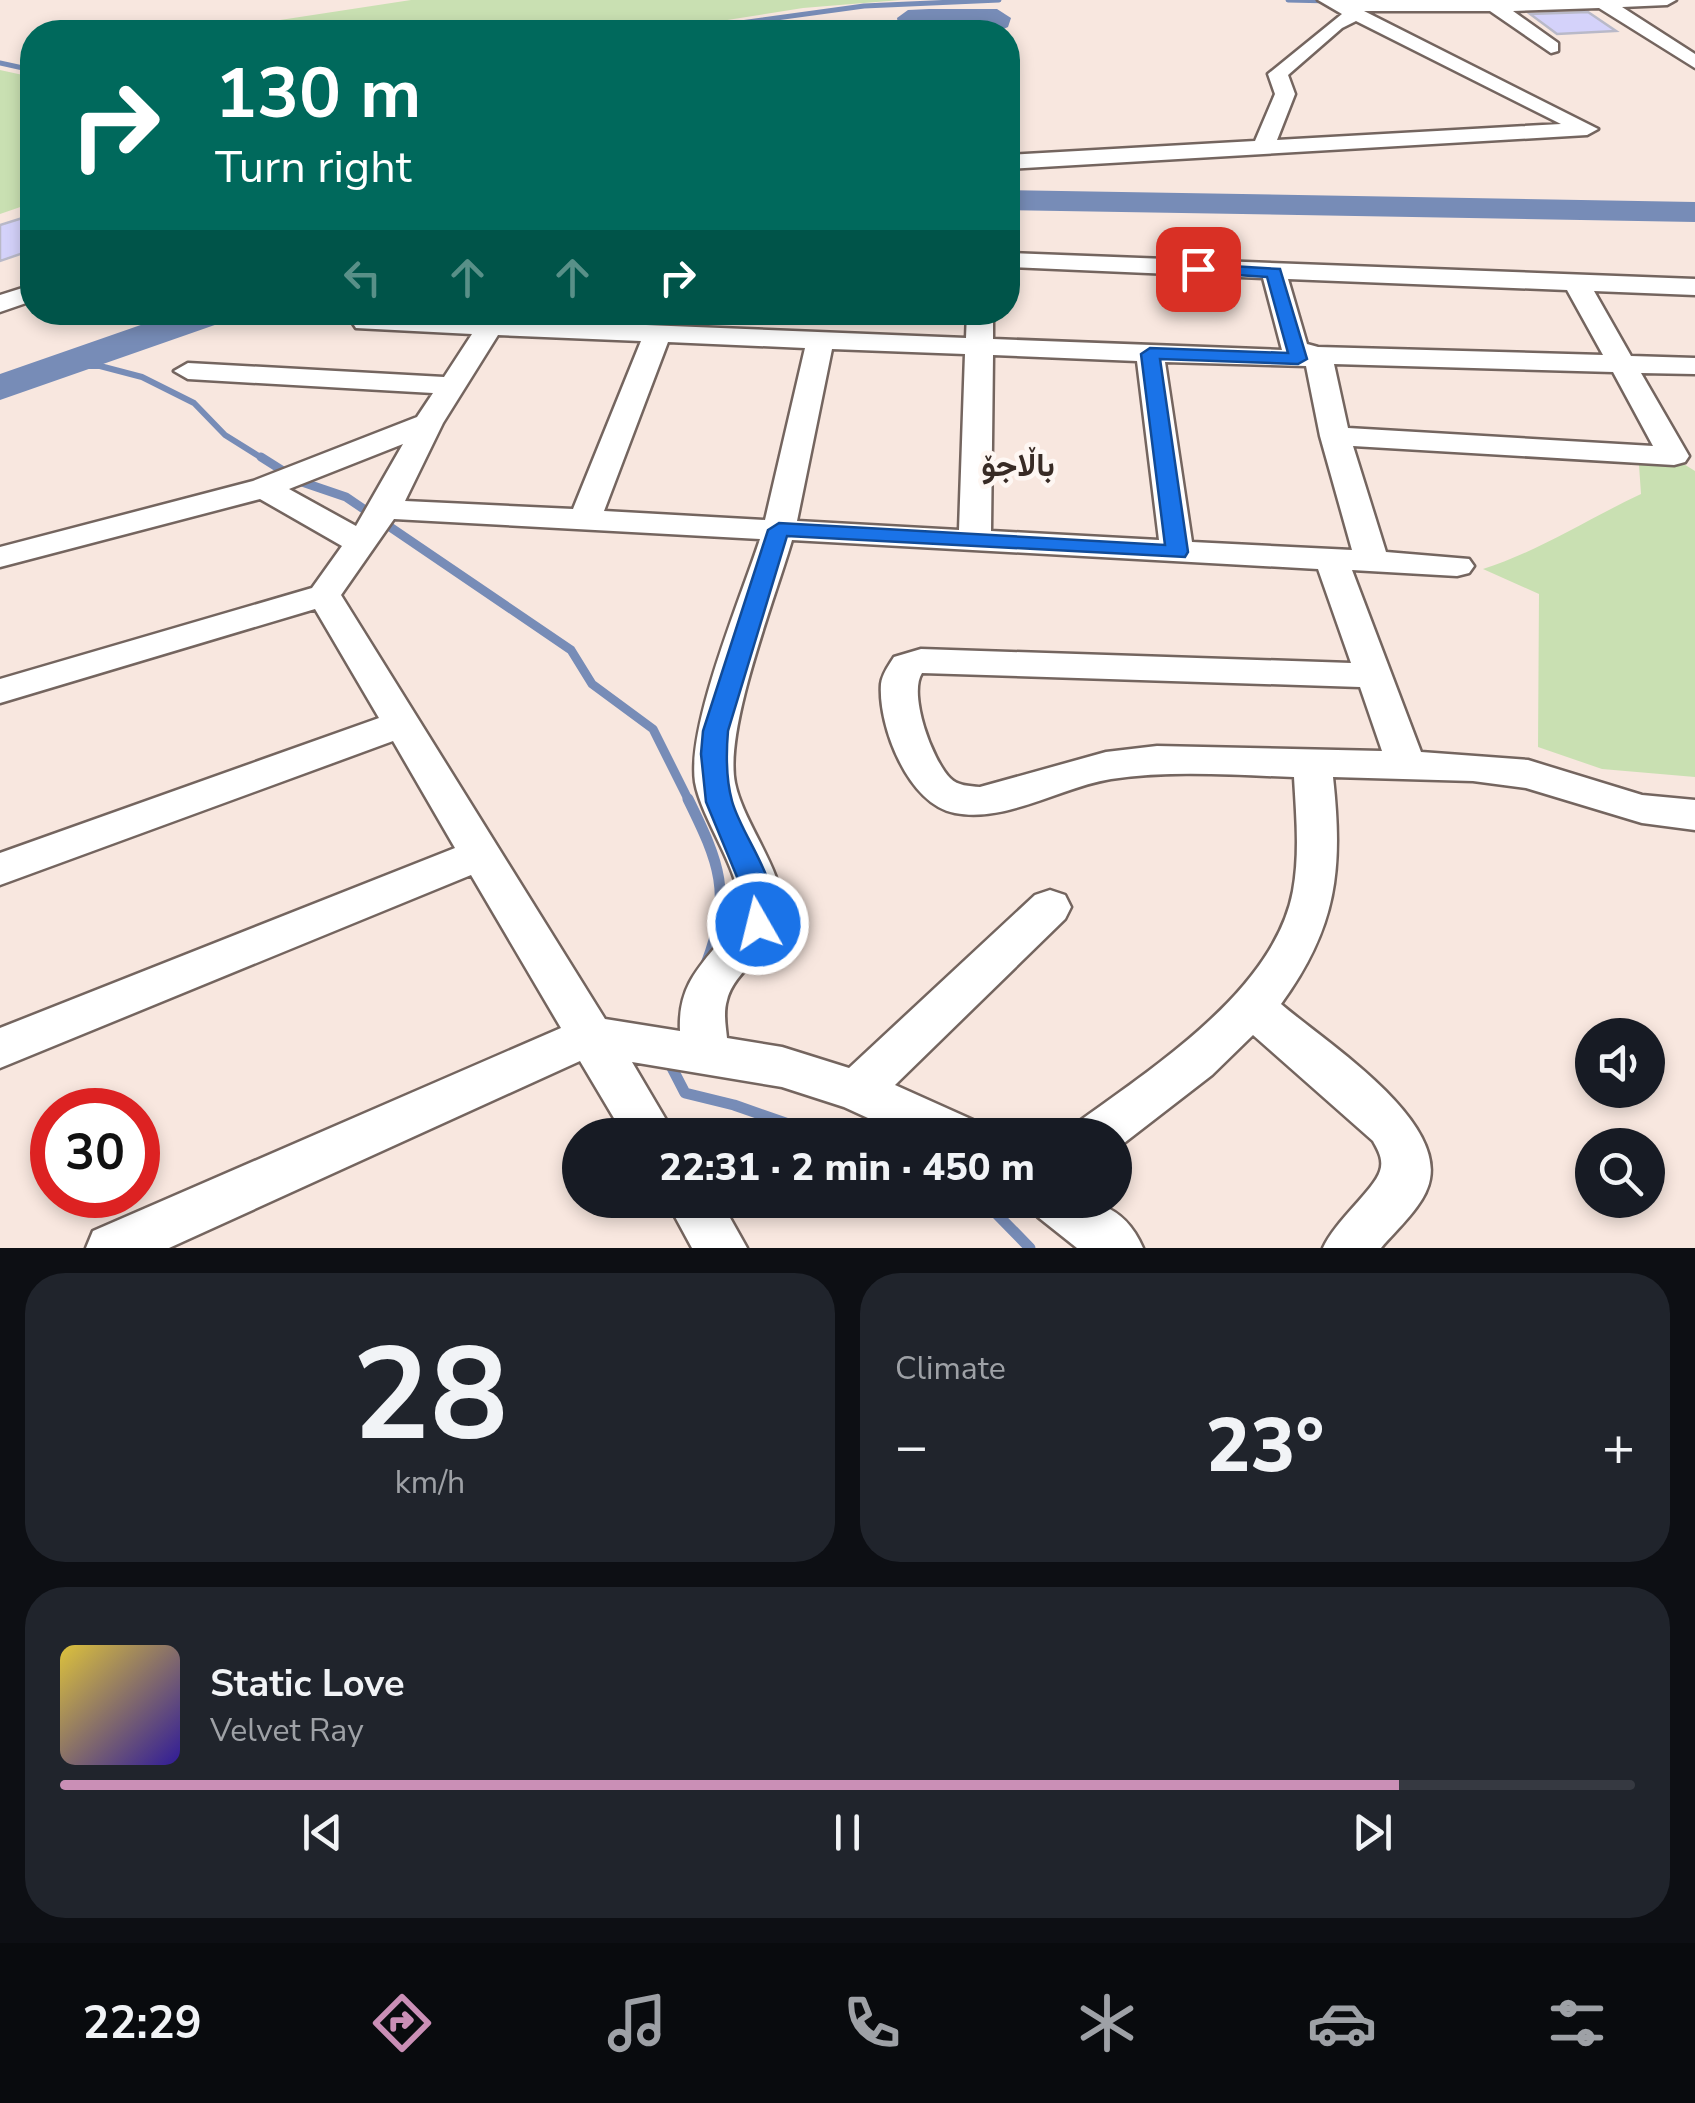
<!DOCTYPE html>
<meta charset="utf-8">
<style>
:root{--surface:#171b24;--page:#20242c;--text:#f1f3f6;--muted:#9ea1a6;--line:#363941;--accent:#ca8fb6}
body{margin:0;font-family:"Nunito Sans",Vazirmatn,sans-serif;background:var(--page);color:var(--text);height:100vh;display:flex;flex-direction:column;font-size:38px;white-space:nowrap}
*{box-sizing:border-box;margin:0}
p{font-size:32px;color:var(--muted)}
.icon{flex:none;width:55px;height:55px;fill:none;stroke:currentColor;stroke-width:2;stroke-linecap:round;stroke-linejoin:round}
.map{position:relative;height:1248px;overflow:hidden}
.drawer{display:flex;flex-direction:column;gap:25px;padding:25px;background:#0d0f14;flex:1}
.drawer>*{flex:none}
.banner{position:absolute;left:20px;top:20px;width:1000px;height:305px;border-radius:40px;box-shadow:0 5px 15px #0003;background:#00695c;color:#fff;overflow:hidden}
.controls{position:absolute;left:1575px;top:1018px;display:grid;gap:20px}
.controls a{display:grid;place-items:center;width:90px;height:90px;border-radius:50%;background:var(--surface);box-shadow:0 5px 15px #0003;font-size:50px}
.speed{position:absolute;left:30px;top:1088px;display:flex;gap:20px;font-size:50px;font-weight:700;text-align:center}
.speed>*{display:grid;place-content:center;width:130px;height:130px;border-radius:50%;background:var(--surface);box-shadow:0 5px 15px #0003;line-height:1}
.speed .limit{border:15px solid #d22;background:#fff;color:#111}
.pin{position:absolute;display:grid;place-items:center;width:85px;height:85px;color:#fff;margin:-42px;border-radius:20px;box-shadow:0 5px 15px #0006}
.me{position:absolute;width:110px;margin:-55px;rotate:352deg;stroke-linejoin:round;filter:drop-shadow(0 0 8px #0008)}
.turn{display:flex;align-items:center;gap:35px;height:210px;padding:0 30px;font-size:45px}
.turn .icon{width:130px;height:130px;stroke-width:2.5}
.turn b{display:block;font-size:70px;line-height:85px}
.lanes{display:flex;align-items:center;height:95px;padding:0 30px;background:#0003;justify-content:center;gap:50px;direction:ltr}
.lanes .off{opacity:.35}
.big{font-size:75px;font-weight:800;line-height:1.1}
.drawer .tile{flex:1;display:flex;flex-direction:column;justify-content:center;gap:15px;min-width:0;padding:0 35px;border-radius:40px;background:var(--page)}
.drawer .dial{align-items:center;gap:0}
.dial b{font-size:130px;line-height:1}
.song{display:flex;align-items:center;gap:30px}
.cover{width:120px;height:120px;border-radius:15px;background:linear-gradient(135deg,hsl(50 70% 55%),hsl(250 70% 35%))}
.played{height:10px;border-radius:5px;background:linear-gradient(90deg,var(--accent) 85%,var(--line) 85%)}
.keys{display:flex;justify-content:space-around;direction:ltr}
.heat{display:flex;justify-content:space-between;align-items:center;font-size:55px;direction:ltr}
.drawer .tiles{flex:1;display:grid;gap:25px;grid-template-columns:1fr 1fr}
.tile:last-child{grid-column:span 2}
.trip{position:absolute;left:562px;top:1118px;width:570px;height:100px;border-radius:50px;background:var(--surface);box-shadow:0 5px 15px #0003;font-weight:800;line-height:100px;text-align:center}
.dock{display:flex;height:160px;justify-content:space-around;align-items:center;background:#090b0e;color:var(--muted)}
.dock .icon{width:70px;height:70px}
.dock .current{color:var(--accent)}
.dock b{font-size:45px;color:var(--text)}
.map>svg:first-child{display:block}
.green{fill:#c9e0b2}
.water{fill:#778cb7}
.lines{fill:none;stroke-linecap:round;stroke-linejoin:round}
.stream-far3{stroke:#778cb7;stroke-width:5}
.stream-far2{stroke:#778cb7;stroke-width:6}
.stream-far1{stroke:#778cb7;stroke-width:9}
.stream{stroke:#778cb7;stroke-width:11}
.river{fill:#778cb7;fill-rule:evenodd}
.building{fill:#d4d2fa;stroke:#b9b9c8;stroke-width:2.5}
.minor-casing{stroke:#74655f;stroke-width:5}
.minor{fill:#fff;fill-rule:evenodd}
.route{fill:#1a73e8;stroke:#114b97;stroke-width:2.5}
.labels{text-anchor:middle;dominant-baseline:central;stroke-width:9;stroke-linejoin:round;paint-order:stroke}
.quarter-label{font-size:32px;font-weight:bold;fill:#382b25;stroke:#fef7f3}
</style>
<div class="map">
<svg width="1695" height="1248" viewBox="0 0 1695 1248">
<rect width="100%" height="100%" fill="#f8e7df"/>
<path class="green" d="M411,0h490l-98,8 -152,24h-450z
M0,70l32,7v126l-32,11z
M1679,461l16,10v306l-93,-8 -64,-22 1,-153 -56,-25c56,-18 105,-50 158,-75l-2,-29z"/>
<path class="water" d="M929,9h68l14,9 -3,9 -11,5 -98,-2 -2,-12 11,-8z"/>
<g class="lines">
<path class="stream-far3" d="M1288,0l43,1
M675,32l189,-26 135,-6
M0,63l32,7"/>
<path class="stream-far2" d="M70,366h30l42,11 52,26 31,32 40,25"/>
<path class="stream-far1" d="M261,457l38,24 47,16 225,153 21,34 61,45 36,72"/>
<path class="stream" d="M688,799c31,63 45,95 18,165
M669,1062l16,31 49,12 86,30
M983,1200l47,48"/>
<path class="river" d="M1008,190l687,12v20l-687,-12z
M178,312h56l-5,8 -229,80v-26z"/>
</g>
<path class="building" d="M1588,12l28,19 -59,3 -27,-20z
M32,215v35l-32,11v-36z"/>
<g class="lines">
<g class="minor-casing">
<path id="minor" d="M1318,0h358l-9,5 -45,2 73,47v14l-96,-60 -86,3 45,32v8l-7,2 -61,-42h-126l234,118 -11,6 -579,34v-14l247,-14 20,-47 -7,-20 74,-60zM1356,21l205,103 -284,16 18,-46 -7,-19 54,-47z
M1008,253l687,26v16l-101,-4 37,65 64,2v16l-54,-1 48,83 -4,6 -11,3 -321,-19 33,106 83,7 5,7 -5,7 -12,3 -105,-6 69,182 107,8 114,35 53,5v30l-53,-7 -116,-35 -53,-7 -140,-4c10,93 4,150 -52,227 43,37 161,112 149,175 -4,25 -33,50 -49,69h-58c12,-27 51,-58 57,-77 4,-11 -2,-21 -7,-30l-120,-106 -41,40 -97,75v-15h-42l8,-15c76,-55 194,-132 212,-229 7,-38 3,-77 1,-114 -61,-2 -123,-7 -183,2 -50,8 -105,44 -156,34 -46,-8 -77,-86 -74,-129 1,-10 8,-19 13,-27l27,-8 430,14 -33,-94 -526,-29c-17,59 -68,188 -57,243 8,40 50,90 47,128 -2,38 -47,56 -55,89 -4,13 -1,26 0,38l55,9 67,21 186,-173 15,-5 15,5 6,12 -6,12 -170,166 78,35 8,15h-76l-61,-28 -62,-20 -150,-25 43,73h-51l-44,-74 -411,187h-83l7,-17 468,-203 -90,-153 -471,193v-40l455,-180 -62,-107 -393,144v-32l379,-135 -64,-109 -315,94v-24l312,-91 30,-42 -82,-47 -260,68v-20l253,-66 164,-64 16,-24 -245,-14 -14,-8 14,-8 256,14 28,-43 -116,-6 -4,-6 4,-6 9,-2 121,5 25,-7 11,8 444,18 1,-26h26v27l289,11 -19,-72 -255,-11zM1288,279l279,11 36,65 -285,-8 -11,-3zM498,335l143,6 -68,168 -168,-8 38,-78zM668,342l137,6 -40,172 -161,-9zM832,349l133,5 -6,176 -162,-9zM993,355l144,6 22,179 -168,-9zM1165,362l141,4 14,70 32,114 -160,-8zM1334,364l279,8 40,74 -305,-18zM403,444l-47,82 -67,-37zM394,519l366,20c-19,59 -73,186 -65,243 7,40 49,92 44,130 -1,11 -9,19 -16,26 -26,31 -45,50 -43,93l-75,-12 -264,-424zM922,673l438,14 22,64 -225,-5 -51,6 -126,35c-11,-1 -22,-1 -30,-9 -18,-18 -42,-84 -28,-105z
M32,285v16l-32,11v-17z
M666,1200h54l27,48h-55z
M1031,1200c49,0 89,-5 112,48h-66l-39,-31z"/>
</g>
<use href="#minor" class="minor"/>
</g>
<path class="route" d="M1198,264l82,5 27,90 -9,5 -138,-5 28,193 -3,5 -398,-21 -59,195c-2,23 -2,48 4,70 11,40 58,90 36,131l-10,3 -10,-3 -4,-8 3,-23 -41,-99 -5,-48 2,-23 65,-201 11,-7 386,22 -24,-191 9,-6 138,5 -21,-76 -75,-5 -2,-3z"/>
<g class="labels">
<g class="quarter-label">
<text x="1018" y="465">باڵاجۆ</text>
</g>
</g>
</svg>
<div class="controls">
<a><svg class="icon" aria-label="sound" viewBox="0 0 24 24"><path d="M4 9h4l5-4v14l-5-4H4zM17 9q2 3 0 6"/></svg></a>
<a><svg class="icon" aria-label="search" viewBox="0 0 24 24"><circle cx="10" cy="10" r="6"/><path d="M15 15l6 6"/></svg></a>
</div>
<div class="speed"><div class="limit">30</div></div>
<div class="pin" style="left:1198px;top:269px;background:#d93025"><svg class="icon" aria-label="arrive" viewBox="0 0 24 24"><path d="M6 21V4h12l-3 4 3 4H6"/></svg></div>
<svg class="me" style="left:758px;top:924px" viewBox="-20 -20 40 40"><circle r="17" fill="#1a73e8" stroke="#fff" stroke-width="3"/><path d="M0-11L8 9 0 5-8 9z" fill="#fff"/></svg>
<div class="trip">22:31 · 2 min · 450 m</div>
<div class="banner">
<div class="turn"><svg class="icon" aria-label="right" viewBox="0 0 24 24"><path d="M7 20v-9h11M14 6l5 5-5 5"/></svg><div><b>130 m</b>Turn right</div></div>
<div class="lanes"><svg class="icon off" aria-label="left" viewBox="0 0 24 24"><path d="M17 20v-9H6M10 6l-5 5 5 5"/></svg><svg class="icon off" aria-label="ahead" viewBox="0 0 24 24"><path d="M12 20V5M6 11l6-6 6 6"/></svg><svg class="icon off" aria-label="ahead" viewBox="0 0 24 24"><path d="M12 20V5M6 11l6-6 6 6"/></svg><svg class="icon" aria-label="right" viewBox="0 0 24 24"><path d="M7 20v-9h11M14 6l5 5-5 5"/></svg></div>
</div>
</div>
<section class="drawer">
<div class="tiles">
<div class="tile dial"><b>28</b><p>km/h</p></div>
<div class="tile"><p>Climate</p>
<div class="heat"><a>−</a><b class="big">23°</b><a>+</a></div>
</div>
<div class="tile">
<div class="song"><i class="cover"></i><div><b>Static Love</b><p>Velvet Ray</p></div></div>
<div class="played"></div>
<div class="keys"><svg class="icon" aria-label="previous" viewBox="0 0 24 24"><path d="M18 5L8 12l10 7zM5 5v14"/></svg><svg class="icon" aria-label="pause" viewBox="0 0 24 24"><path d="M8 5v14M16 5v14"/></svg><svg class="icon" aria-label="next" viewBox="0 0 24 24"><path d="M6 5l10 7-10 7zM19 5v14"/></svg></div>
</div>
</div>
</section>
<nav class="dock">
<b>22:29</b>
<svg class="icon current" aria-label="directions" viewBox="0 0 24 24"><path d="M12 3l9 9-9 9-9-9zM9 14v-3h6M13 9l2 2-2 2"/></svg>
<svg class="icon" aria-label="music" viewBox="0 0 24 24"><path d="M9 18V5l10-2v13"/><circle cx="6" cy="18" r="3"/><circle cx="16" cy="16" r="3"/></svg>
<svg class="icon" aria-label="phone" viewBox="0 0 24 24"><path d="M5 4h4l2 5-3 2q2 4 5 5l2-3 5 2v4C11 20 4 13 5 4z"/></svg>
<svg class="icon" aria-label="climate" viewBox="0 0 24 24"><path d="M12 3v18M4 7l16 10M4 17L20 7"/></svg>
<svg class="icon" aria-label="car" viewBox="0 0 24 24"><path d="M5 17H2v-5l4-1 3-4h7l3 4 3 1v5h-3M9 17h6M6 11h13"/><circle cx="7" cy="17" r="2"/><circle cx="17" cy="17" r="2"/></svg>
<svg class="icon" aria-label="filters" viewBox="0 0 24 24"><path d="M4 7h16M4 17h16"/><circle cx="9" cy="7" r="2"/><circle cx="15" cy="17" r="2"/></svg>
</nav>
